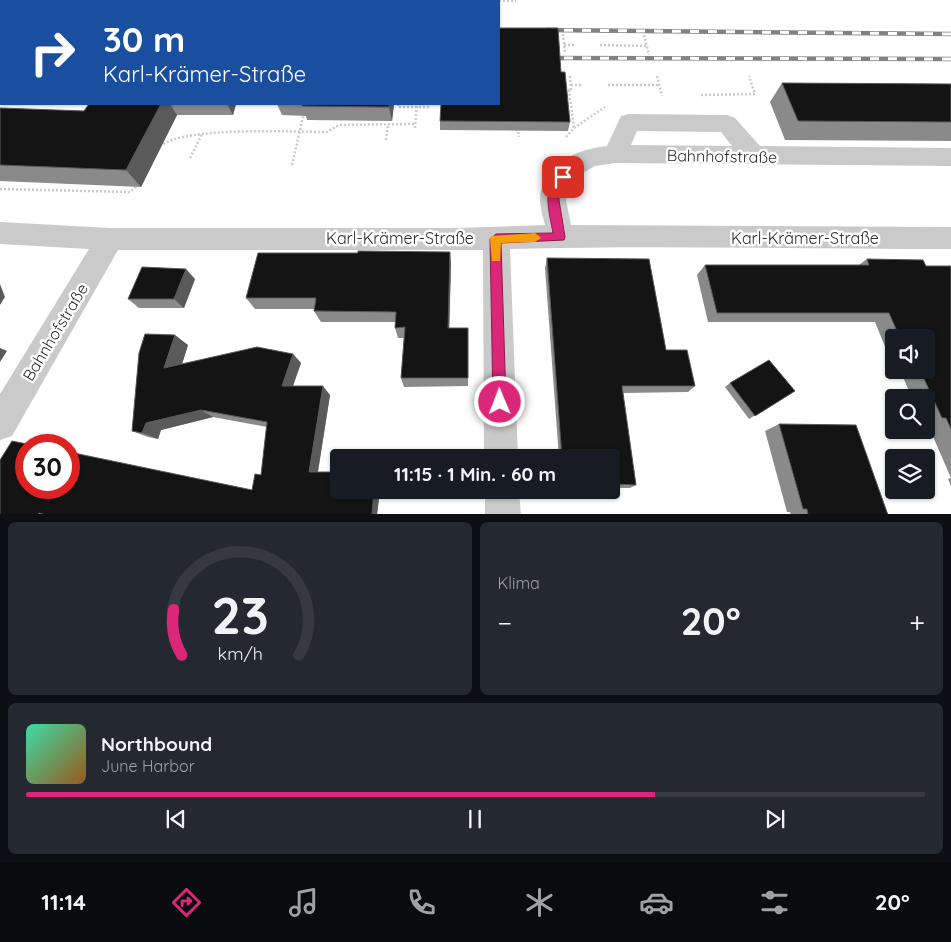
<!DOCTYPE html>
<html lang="de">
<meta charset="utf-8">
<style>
:root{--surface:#171b24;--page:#242831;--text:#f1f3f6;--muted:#9ea1a6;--line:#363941;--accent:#db2777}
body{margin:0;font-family:Quicksand,sans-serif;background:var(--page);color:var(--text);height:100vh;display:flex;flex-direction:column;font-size:19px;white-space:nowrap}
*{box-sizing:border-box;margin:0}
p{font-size:16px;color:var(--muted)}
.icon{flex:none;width:28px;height:28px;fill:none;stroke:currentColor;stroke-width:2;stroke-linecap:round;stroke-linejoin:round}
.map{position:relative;height:514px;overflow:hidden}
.drawer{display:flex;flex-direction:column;gap:8px;padding:8px;background:#0d0f14;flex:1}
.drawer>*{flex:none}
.banner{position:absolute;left:0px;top:0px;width:500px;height:105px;box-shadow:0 1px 4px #0004;background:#1a4fa0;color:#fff;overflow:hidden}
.fabs{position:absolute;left:885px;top:329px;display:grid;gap:10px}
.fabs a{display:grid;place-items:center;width:50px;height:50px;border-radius:5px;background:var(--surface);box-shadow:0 1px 4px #0004;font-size:25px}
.speed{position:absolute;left:15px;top:434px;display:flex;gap:10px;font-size:25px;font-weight:700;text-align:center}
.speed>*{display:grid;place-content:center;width:65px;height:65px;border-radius:50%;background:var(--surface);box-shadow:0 1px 4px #0004;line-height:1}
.speed .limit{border:8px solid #d22;background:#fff;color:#111}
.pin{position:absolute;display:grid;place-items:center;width:42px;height:42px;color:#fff;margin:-21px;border-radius:10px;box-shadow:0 2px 8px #0006}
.me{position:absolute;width:55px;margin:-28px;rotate:359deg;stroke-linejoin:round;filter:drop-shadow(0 0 4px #0008)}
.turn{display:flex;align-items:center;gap:18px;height:105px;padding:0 20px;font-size:22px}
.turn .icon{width:65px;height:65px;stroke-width:2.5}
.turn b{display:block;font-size:35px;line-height:42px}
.big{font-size:38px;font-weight:800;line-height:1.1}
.drawer .tile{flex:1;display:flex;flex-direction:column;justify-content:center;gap:8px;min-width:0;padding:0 18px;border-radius:8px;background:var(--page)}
.drawer .dial{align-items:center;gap:0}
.dial svg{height:130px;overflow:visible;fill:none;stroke:var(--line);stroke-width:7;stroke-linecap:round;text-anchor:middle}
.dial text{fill:var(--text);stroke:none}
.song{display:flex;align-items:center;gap:15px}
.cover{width:60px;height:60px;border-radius:8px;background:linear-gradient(135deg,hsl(160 70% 55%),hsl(30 70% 35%))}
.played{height:5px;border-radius:2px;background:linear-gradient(90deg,var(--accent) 70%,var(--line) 70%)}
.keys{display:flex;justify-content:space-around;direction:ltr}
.heat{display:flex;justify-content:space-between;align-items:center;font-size:28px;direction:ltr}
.drawer .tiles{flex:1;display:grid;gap:8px;grid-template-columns:1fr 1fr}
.tile:last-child{grid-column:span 2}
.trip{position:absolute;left:330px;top:449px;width:290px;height:50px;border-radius:5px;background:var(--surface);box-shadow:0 1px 4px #0004;font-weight:800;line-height:50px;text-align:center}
.dock{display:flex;height:80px;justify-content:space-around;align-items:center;background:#090b0e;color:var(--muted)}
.dock .icon{width:35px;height:35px}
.dock .active{color:var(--accent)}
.dock b{font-size:22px;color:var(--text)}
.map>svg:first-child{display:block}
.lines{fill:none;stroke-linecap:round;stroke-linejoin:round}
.path{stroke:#cacaca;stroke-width:2.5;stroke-dasharray:2 2;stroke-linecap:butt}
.minor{fill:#cacaca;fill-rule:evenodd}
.rail-casing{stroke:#828282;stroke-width:4.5}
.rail{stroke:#fff;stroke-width:3;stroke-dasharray:9;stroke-linecap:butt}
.wall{fill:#8a8a8a}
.shaded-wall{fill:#5a5a5a}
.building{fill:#141414;stroke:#5a5a5a}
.route{fill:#db2777;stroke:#8e194d}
.slow{fill:#f59e0b}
.labels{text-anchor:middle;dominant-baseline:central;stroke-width:5;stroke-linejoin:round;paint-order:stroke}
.street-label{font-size:16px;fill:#2d2d2d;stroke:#fff}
</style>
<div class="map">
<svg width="951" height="515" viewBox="0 0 951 515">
<rect width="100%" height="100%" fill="#fff"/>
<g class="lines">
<path class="path" d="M459,0l57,1
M351,1l4,-1
M563,34l2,20
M644,35l5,20
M564,45h11
M600,45l47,1
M570,76l1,14h-2l5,38
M657,76l5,20
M571,85h10
M608,85h52
M701,95l54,-1 -6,-18
M398,104v3h31v-3
M415,128l2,-24
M516,130h2l1,7
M566,137l8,-9 31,-21
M386,140l2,-15
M160,146c25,-20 132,-14 167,-14l12,-7 76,-1
M190,158l12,-24
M292,165l14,-61
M0,189l130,3 8,-7"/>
<path class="minor" d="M629,114l98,1 8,3 25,28 191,2v18l-336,-3 -20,3 -16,9 -12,14 -1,11 5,25 380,2v22c-147,0 -295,-4 -441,0l8,209h-34l-1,-208h-365l-106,186 -12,4v-46l89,-145 -89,-5v-22l110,6h346l89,-3c-2,-8 -5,-18 -5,-27 3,-34 37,-49 67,-52l14,-30zM637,131l84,1 11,14 -101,-1z
M485,490h34l2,25h-36z"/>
<g class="rail-casing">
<path id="rail" d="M546,30l405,4
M546,58l405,1"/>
</g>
<use href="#rail" class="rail"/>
</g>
<path class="wall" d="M561,72l9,50 -2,9 -128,-1v-9z
M782,83l169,1v57l-166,-1 -15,-38z
M89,104h147l-3,11h-56l-36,72 -141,-6v-73l84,3z
M277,104h117l-2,17 -85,-1 -1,-4 -24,-1z
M547,258l119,92 29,36 -7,6 -65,1 13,92 -6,3h-19v-30h-52l-14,-190z
M867,259l59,7h25v220l-3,-7 3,-1 -23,-53 -2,-1v-26h-14l-12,-28h26v-32h-32v17l-1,-1h-5l-13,-32h-167l-11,-47 8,-10h154z
M451,264l-2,64h19v58l-64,1 -3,-9 3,-40h-6l-3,-10v-6h-74l-7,-11v-2h-59l-9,-11z
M195,279l-11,29h-45l-11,-9z
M188,345l-6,19 111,-10 8,9 -8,23 37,9 -12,77 21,18h41l-3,25 -125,-25 9,-15 6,-48 -54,-10 -52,13 -3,9 -10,-2 -16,-6z
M730,383l65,8 -46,28 -24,-32z
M779,424l109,91h-97l-1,-3h-3l-22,-81z"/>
<path class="shaded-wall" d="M161,104h9l7,11 -36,72 -15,-17z
M227,104h9l-3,11z
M389,104h5l-2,17 -3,-14z
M450,252l1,12 -2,74 -1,-10z
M186,269l9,10 -11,29 -10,-9z
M0,284l5,13 -5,8z
M175,335l13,10 -10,32 -14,-9z
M0,348l7,3 -7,11z
M293,354l8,9 -11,31 -8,-8z
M323,386l7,9 -13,82 -8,-5z
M201,410l12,7 -52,13 -3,9 -16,-6 4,-10z
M374,490h6l-3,25h-5z"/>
<path class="building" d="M499,28h59l3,44h4l5,50 -130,-1 1,-17h58z
M782,83l169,1v38l-153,-1z
M89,104h72l-35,66 -126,-5v-57l84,3z
M303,104h86v3l-87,-1z
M358,251l92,1 -2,76h20v50h-67l4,-51 -10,1 1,-16 -82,-1 2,-13h-70l12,-45h100z
M547,258l102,1 17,91h21l8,36h-73l14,99 -25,-1v-26h-49z
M867,259l56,1 3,6h25v163l-5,-11h-4l-22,-48h6v-32h-26l-11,-25h-172l-12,-48h164z
M142,267l44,2 -12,30h-46z
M145,334l30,1 -11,33 93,-21 36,7 -11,32h41l-14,86h30v18h35l-2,25h-326l-7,-2 -1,2h-38v-55l12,-19 20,4h-6v43h43v-36l183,38 3,-16 6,1 6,-53 -66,-12 -55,13 -4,10 -10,-2 7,-78z
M769,360l26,31 -40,25 -25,-33z
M779,424l77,1 32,90h-80l-1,-6h-4z"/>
<path class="route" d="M563,173l5,4 -8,10 -1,13 6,37 -1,3 -63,3 5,159 -1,5 -5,2 -5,-2 -2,-5 -3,-163 6,-5 57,-1c-3,-18 -14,-52 10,-60z"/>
<path class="slow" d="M535,233l6,5 -6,4 -34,1 -1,18h-8l-2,-22 2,-3z"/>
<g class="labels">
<g class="street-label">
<text transform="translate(722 156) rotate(1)">Bahnhofstraße</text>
<text x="400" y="238">Karl-Krämer-Straße</text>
<text x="805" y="238">Karl-Krämer-Straße</text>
<text transform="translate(55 332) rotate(-59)">Bahnhofstraße</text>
</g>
</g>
</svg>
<div class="fabs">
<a><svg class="icon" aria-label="sound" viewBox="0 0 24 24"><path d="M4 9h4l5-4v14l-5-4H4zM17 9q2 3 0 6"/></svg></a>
<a><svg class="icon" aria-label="search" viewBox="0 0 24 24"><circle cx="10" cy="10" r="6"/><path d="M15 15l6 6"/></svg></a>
<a><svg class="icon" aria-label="layers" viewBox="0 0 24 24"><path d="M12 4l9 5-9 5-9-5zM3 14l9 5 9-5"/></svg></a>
</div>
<div class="speed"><div class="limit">30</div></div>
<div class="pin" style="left:563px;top:177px;background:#d93025"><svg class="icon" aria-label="arrive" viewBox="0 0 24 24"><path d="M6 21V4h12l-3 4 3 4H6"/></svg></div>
<svg class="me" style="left:500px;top:402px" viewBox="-20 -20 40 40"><circle r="17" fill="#db2777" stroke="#fff" stroke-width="3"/><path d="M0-11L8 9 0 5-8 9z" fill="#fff"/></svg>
<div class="trip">11:15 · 1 Min. · 60 m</div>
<div class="banner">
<div class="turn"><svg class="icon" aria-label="right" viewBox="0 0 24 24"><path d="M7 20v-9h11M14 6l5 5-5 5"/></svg><div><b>30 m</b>Karl-Krämer-Straße</div></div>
</div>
</div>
<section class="drawer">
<div class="tiles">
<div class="tile dial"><svg viewBox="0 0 100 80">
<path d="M14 69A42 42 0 1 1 86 69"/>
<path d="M14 69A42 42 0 0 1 9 41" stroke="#db2777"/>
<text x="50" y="56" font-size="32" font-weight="700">23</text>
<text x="50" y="72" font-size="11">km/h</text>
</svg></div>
<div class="tile"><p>Klima</p>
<div class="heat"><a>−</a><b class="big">20°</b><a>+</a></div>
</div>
<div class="tile">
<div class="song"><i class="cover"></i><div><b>Northbound</b><p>June Harbor</p></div></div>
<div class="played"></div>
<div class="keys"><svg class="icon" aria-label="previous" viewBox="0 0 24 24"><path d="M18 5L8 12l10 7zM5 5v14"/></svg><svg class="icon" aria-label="pause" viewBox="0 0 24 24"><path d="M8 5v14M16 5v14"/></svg><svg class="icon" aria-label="next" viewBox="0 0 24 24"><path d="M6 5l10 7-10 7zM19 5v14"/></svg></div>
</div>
</div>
</section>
<nav class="dock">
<b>11:14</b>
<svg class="icon active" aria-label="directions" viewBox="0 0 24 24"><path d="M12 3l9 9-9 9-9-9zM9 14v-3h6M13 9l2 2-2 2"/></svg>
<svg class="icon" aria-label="music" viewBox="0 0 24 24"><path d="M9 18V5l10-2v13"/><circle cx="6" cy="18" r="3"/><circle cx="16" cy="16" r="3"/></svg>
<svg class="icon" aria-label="phone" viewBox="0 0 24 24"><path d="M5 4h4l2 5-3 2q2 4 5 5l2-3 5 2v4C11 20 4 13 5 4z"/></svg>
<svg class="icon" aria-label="climate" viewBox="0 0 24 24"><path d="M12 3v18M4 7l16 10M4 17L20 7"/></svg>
<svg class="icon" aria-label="car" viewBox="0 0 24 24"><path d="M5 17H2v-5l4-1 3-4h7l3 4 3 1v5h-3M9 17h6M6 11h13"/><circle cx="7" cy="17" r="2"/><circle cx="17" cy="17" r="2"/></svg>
<svg class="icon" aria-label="filters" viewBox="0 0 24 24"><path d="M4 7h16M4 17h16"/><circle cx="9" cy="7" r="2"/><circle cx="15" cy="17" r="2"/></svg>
<b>20°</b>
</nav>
